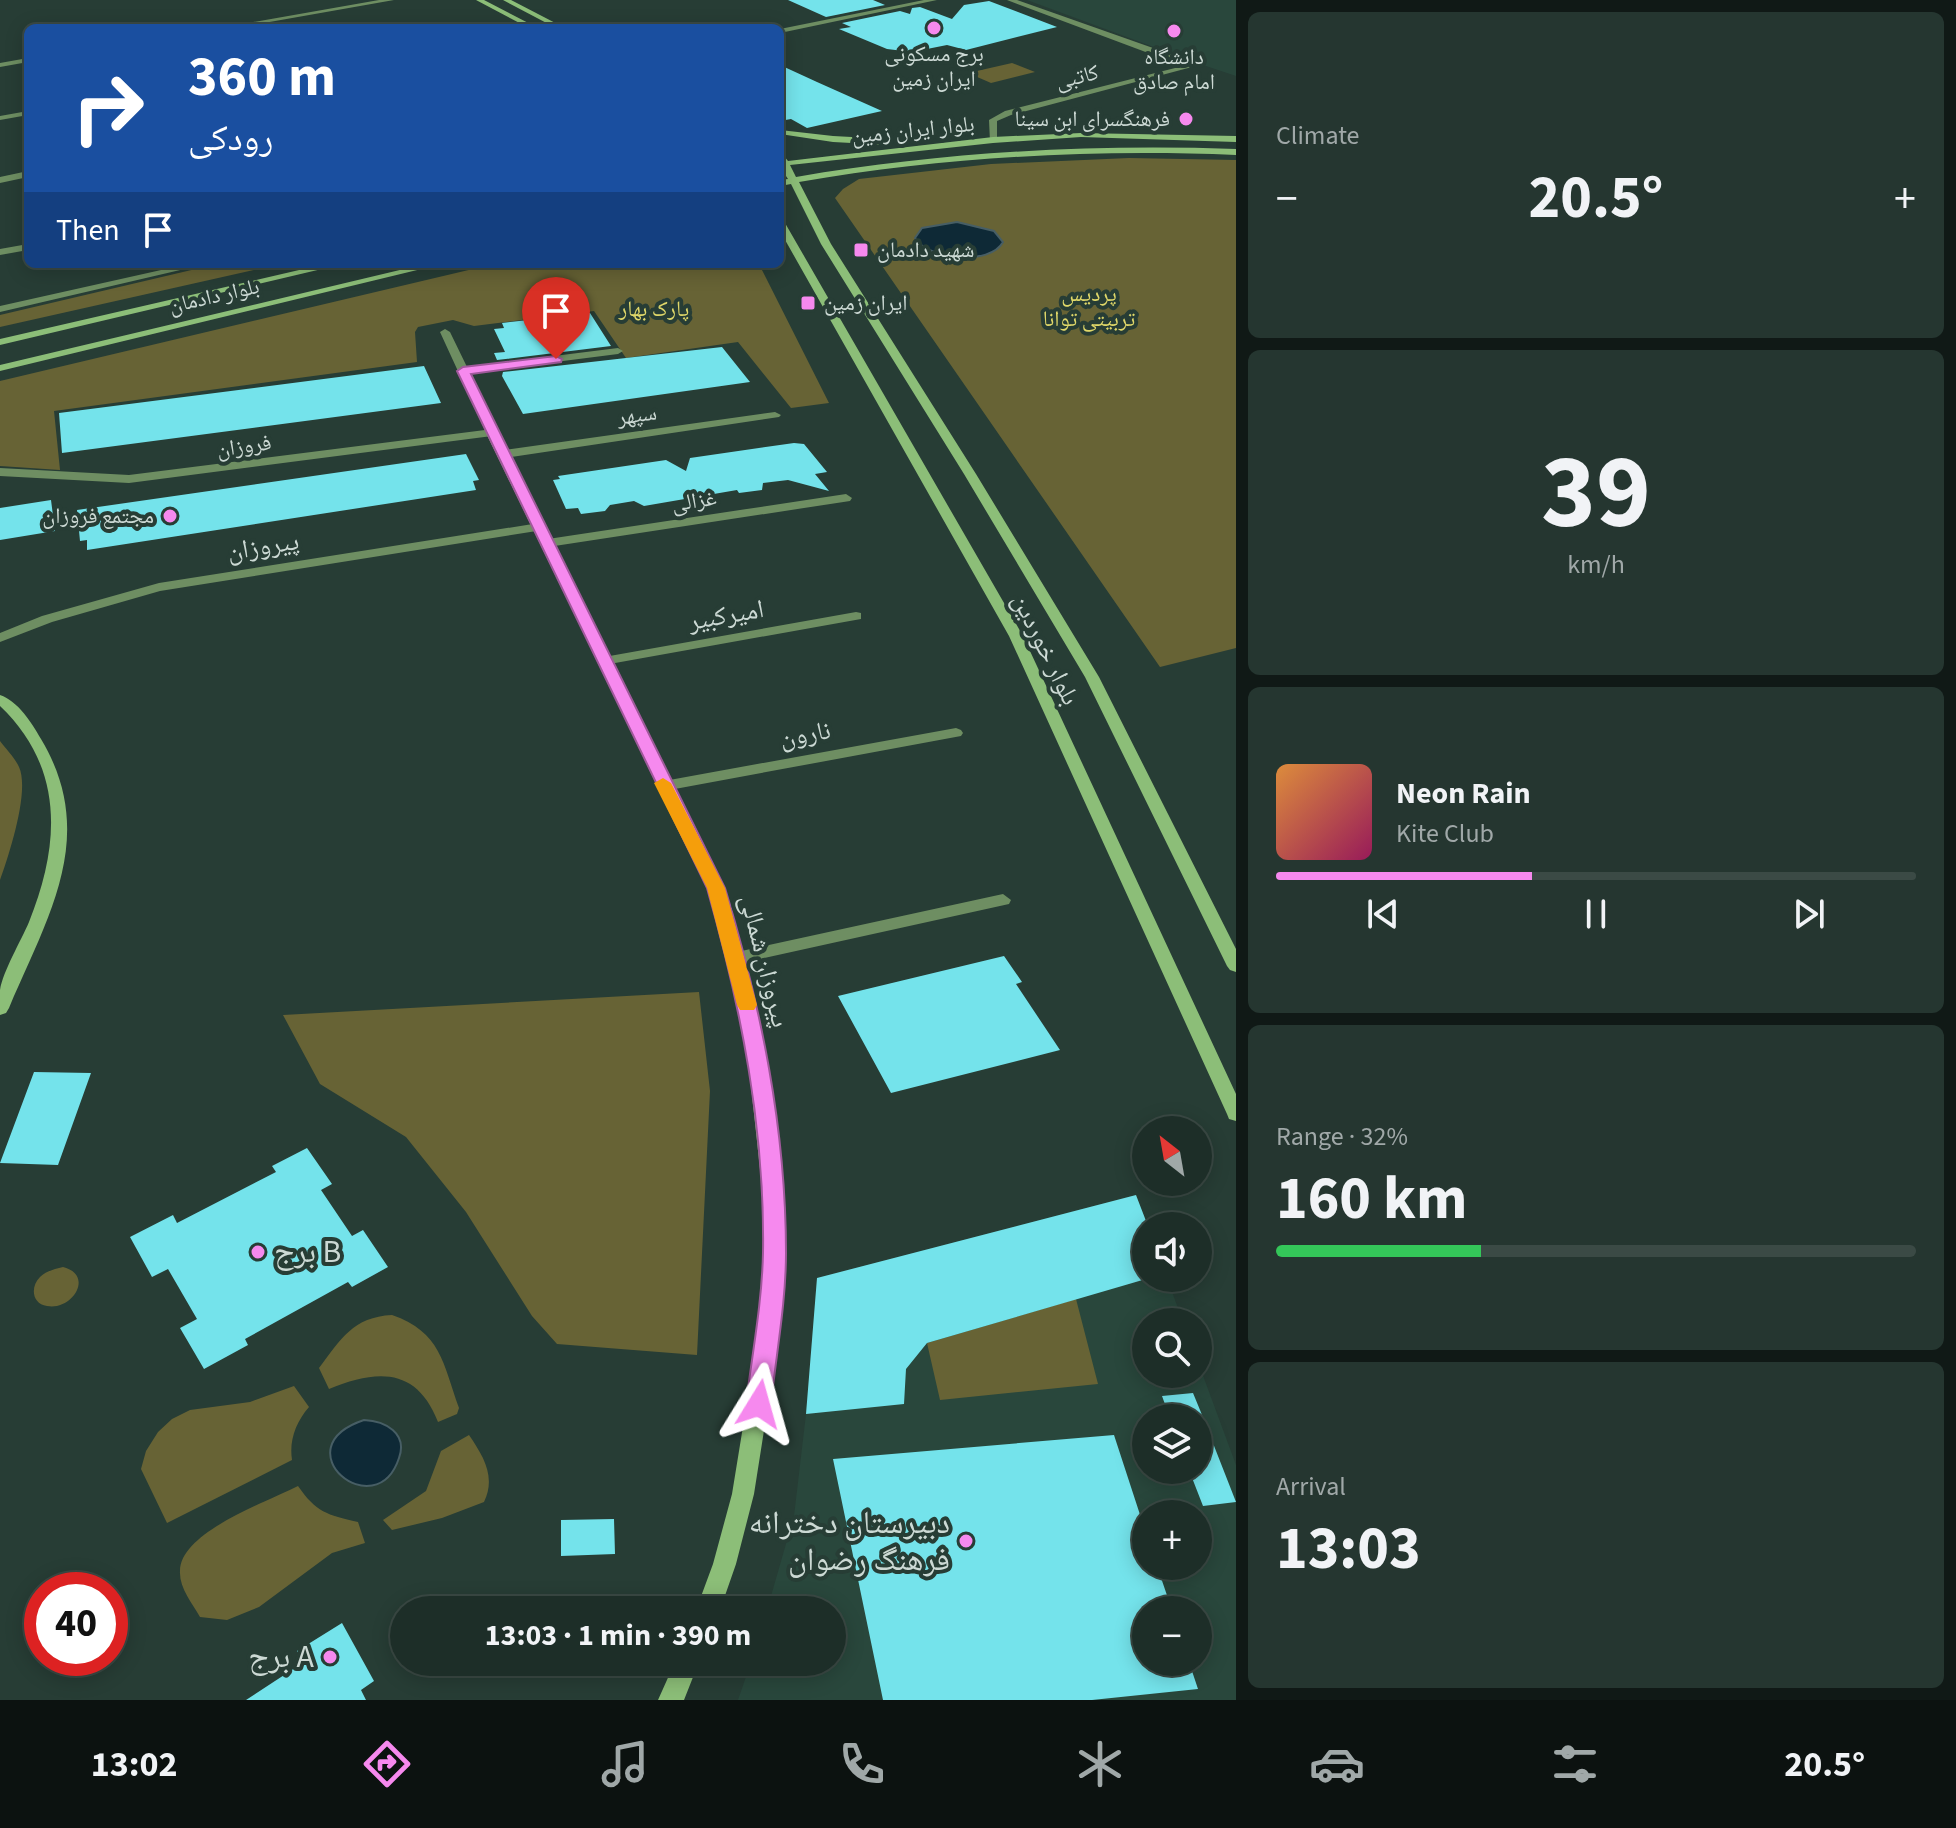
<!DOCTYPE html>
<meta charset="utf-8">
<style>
:root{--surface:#1d2e28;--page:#253630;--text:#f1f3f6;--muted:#a0a8a8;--line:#3b4a45;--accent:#f689ee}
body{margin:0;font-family:"Source Sans 3","Noto Naskh Arabic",sans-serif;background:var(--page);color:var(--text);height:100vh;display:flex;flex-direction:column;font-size:30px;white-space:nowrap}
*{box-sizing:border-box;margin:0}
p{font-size:26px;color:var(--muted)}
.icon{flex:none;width:44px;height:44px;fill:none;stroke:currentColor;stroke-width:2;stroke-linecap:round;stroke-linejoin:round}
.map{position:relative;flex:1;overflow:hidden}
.panel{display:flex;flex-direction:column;gap:12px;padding:12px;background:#101916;width:720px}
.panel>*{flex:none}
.hud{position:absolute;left:24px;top:24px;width:760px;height:244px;border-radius:12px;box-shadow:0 4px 20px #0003,0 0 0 2px var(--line);background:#1a4fa0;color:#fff;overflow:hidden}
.needle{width:52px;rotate:329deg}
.buttons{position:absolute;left:1132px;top:1116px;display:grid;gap:16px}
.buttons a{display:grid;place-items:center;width:80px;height:80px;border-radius:50%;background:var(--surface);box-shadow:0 4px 20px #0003,0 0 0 2px var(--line);font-size:40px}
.speed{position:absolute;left:24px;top:1572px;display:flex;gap:16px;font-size:40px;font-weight:700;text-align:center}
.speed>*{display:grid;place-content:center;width:104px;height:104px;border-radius:50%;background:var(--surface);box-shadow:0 4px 20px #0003,0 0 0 2px var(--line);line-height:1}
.speed .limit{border:12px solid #d22;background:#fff;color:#111}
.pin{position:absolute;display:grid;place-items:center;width:68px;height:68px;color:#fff;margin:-82px -34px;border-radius:50% 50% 50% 0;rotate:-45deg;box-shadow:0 0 8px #0007}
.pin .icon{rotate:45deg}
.me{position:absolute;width:88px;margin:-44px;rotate:8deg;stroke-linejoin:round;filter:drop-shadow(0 0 6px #0008)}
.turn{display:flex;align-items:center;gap:28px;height:168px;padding:0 32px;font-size:36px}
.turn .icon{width:104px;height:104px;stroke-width:2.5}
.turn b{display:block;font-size:56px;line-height:68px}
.then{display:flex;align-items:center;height:76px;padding:0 32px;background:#0003;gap:16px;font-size:30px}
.big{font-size:60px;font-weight:700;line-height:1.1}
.panel .card{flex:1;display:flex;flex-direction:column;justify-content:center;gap:12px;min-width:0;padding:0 28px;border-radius:12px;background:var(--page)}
.panel .dial{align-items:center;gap:0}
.dial b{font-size:104px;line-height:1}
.song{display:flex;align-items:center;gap:24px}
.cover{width:96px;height:96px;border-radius:12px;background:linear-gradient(135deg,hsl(30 70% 55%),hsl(330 70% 35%))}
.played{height:8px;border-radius:4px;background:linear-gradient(90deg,var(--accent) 40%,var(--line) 40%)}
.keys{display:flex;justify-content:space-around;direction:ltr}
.heat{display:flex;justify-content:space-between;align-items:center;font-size:44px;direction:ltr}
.charge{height:12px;border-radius:6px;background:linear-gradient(90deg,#34c759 32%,var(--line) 0)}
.trip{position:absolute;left:390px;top:1596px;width:456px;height:80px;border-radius:40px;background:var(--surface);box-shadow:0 4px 20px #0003,0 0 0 2px var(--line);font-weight:700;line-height:80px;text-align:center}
.tabs{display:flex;height:128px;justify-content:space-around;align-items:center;background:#0c1210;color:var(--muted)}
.tabs .icon{width:56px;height:56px}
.tabs .on{color:var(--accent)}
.tabs b{font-size:36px;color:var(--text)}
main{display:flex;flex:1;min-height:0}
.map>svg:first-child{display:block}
.built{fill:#29473c;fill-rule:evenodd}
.green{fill:#676335}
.water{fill:#0e2936;stroke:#475e65;stroke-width:2}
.building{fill:#74e3eb}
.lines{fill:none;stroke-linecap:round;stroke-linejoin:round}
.street{fill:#6e8e62;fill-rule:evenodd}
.secondary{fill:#8cbe78;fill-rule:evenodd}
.route{fill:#f689ee;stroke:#a0599b;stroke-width:2}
.slow{fill:#f59e0b}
.poi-dot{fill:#f689ee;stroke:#273d35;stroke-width:3}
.labels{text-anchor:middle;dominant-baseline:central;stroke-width:8;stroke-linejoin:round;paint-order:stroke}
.far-poi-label{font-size:22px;fill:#ccd9d4;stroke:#273d35}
.far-street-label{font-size:22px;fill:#ccd9d4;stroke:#273d35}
.far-park-label{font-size:22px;fill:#dfd769;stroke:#273d35}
.street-label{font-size:26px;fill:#ccd9d4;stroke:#273d35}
.near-poi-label{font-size:32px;fill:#ccd9d4;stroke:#273d35;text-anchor:end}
</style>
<main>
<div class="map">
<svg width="1236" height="1700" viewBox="0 0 1236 1700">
<rect width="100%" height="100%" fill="#273d35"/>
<path class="built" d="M1027,0h209v76l-39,-13z
M1136,1195l12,31 -2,52h21l16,44h-37v52h52v-12l38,103v235h-498l13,-38h81v-52h-65l27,-94 12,-102 11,-136zM1146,1418h52v52h-52zM1146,1514h52v52h-52zM1146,1610h52v52h-52z"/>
<path class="green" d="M1012,63l23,9 -44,11 -23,-10z
M1129,158l107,2v488l-76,19 -325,-469 8,-9 16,-10 132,-15z
M217,264h63l-280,63v-12z
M494,264h265l70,139 -38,5 -53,-66 -112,16 -32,-47 -120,15 -21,-6 -35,7 -3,5 2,30 -363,49 6,59 -60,-4v-85z
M0,741c6,8 15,17 19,26 11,24 -10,88 -19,113z
M699,992l11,99 -13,264 -140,-11 -25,-28 -66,-104 -60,-75 -86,-53 -37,-69z
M63,1267c32,8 9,44 -16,39 -15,-2 -17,-19 -7,-29 6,-6 15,-8 23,-10z
M1076,1299l22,85 -158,16 -13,-57z
M392,1315c49,17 51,48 67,93l-2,6 -19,8c-21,-55 -61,-53 -109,-33l-10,-21c22,-29 34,-51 73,-53z
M294,1386l15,21c-13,15 -20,33 -17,53l-125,63 -26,-54 5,-18 12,-19 14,-13 18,-9 60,-8z
M469,1435c15,22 27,42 15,67l-42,16 -50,12 -9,-10 43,-29 15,-40z
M298,1486c18,26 29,29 60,36l7,21 -33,10 -73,54 -32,13 -27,-3c-8,-14 -21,-29 -20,-46 0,-39 87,-69 118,-85z"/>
<path class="water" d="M957,222l37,9 9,11c-13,24 -75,18 -88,-4l7,-10z
M364,1420c21,1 44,13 35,38 -23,70 -119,-10 -35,-38z"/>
<path class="building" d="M788,0h85l12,5 -59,12z
M989,1l68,26 -91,23 -19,-5 -35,7 -25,-3 -48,-20 12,-2 -9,-4 58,-12 10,3 2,-6 8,-1 32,12 12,-14z
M780,65l37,17 65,29 -75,17 -16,-9 -11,2z
M590,313l21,33 -114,14 -3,-7 11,-1 -11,-23 10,-1 -2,-5z
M722,347l28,35 -227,32 -21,-38 1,-4z
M424,366l17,37 -379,50 -3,-40z
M794,443l10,1 23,28 -12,2 14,17 -41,-11 -25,3 -1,7 -23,3 -2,-3 -93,16 -10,-5 -24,4 -5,6 -24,3 -3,-6 -12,1 -13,-29 7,-1 -2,-3 108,-16 20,11 4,-13z
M466,454l13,26 -6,1 3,9 -389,60v-10l-7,1 -3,-31z
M51,500l4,31 -55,9v-32z
M1004,956l18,26 -6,2 44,66 -169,43 -53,-97z
M34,1072l57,1 -33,92 -58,-2z
M307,1148l25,36 -11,6 31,46 11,-6 25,37 -36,20 -4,-5 -103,57 3,6 -44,24 -24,-41 17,-9 -29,-50 -16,8 -22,-40 43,-22 4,8 99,-51 -4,-6z
M1136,1195l10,26v58l-219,64 -21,26 -2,35 -98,10 11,-136z
M1193,1393l7,17 36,92 -33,4 -14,-36h9v-52h-28l-8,-22z
M1114,1435l32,98v33h11l15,44h-26v52h43l9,27 -106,11h-209l-50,-241z
M614,1519l1,35 -54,2v-36z
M342,1623l32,58 -13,9 5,10h-120l58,-38 -7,-11z"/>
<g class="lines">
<path class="street" d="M379,0h15l-158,28h-17z
M924,0h13l-157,33v-4z
M1007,0h10l170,60 5,7 -181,48 -14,6v19l-7,2 -1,-22 16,-9 178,-45z
M530,23l-3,4 -22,1z
M28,58v4l-28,5v-4z
M28,111v4l-28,5v-4z
M28,171v6l-28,6v-6z
M28,244v6l-28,5v-6z
M188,264h18l-206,48v-6z
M445,329l5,3 17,35 151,-19 5,3 -5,3 -148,19 28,60 -6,3 -363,47 -129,-7v-8l129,7 356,-45 -45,-98z
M775,412l6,3 -2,2 -274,41 -6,-4 6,-4z
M846,494l6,4 -2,3 -302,46 -6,-4 6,-4z
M539,523l4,1v6l-383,61 -108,31 -52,20v-9l42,-17 117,-33z
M856,612l5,1v6l-257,46 -7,-4 7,-4z
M956,728l5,2 2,3 -2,3 -297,55 -8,-5 8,-5z
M1003,894l8,6 -2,4 -272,60 -6,-2 -3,-4 3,-4 6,-2z"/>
<path class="secondary" d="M476,0h8l54,28h-9z
M503,0h8l54,28h-9z
M780,130l53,6 56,3 4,3 -4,3 -56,-3 -53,-8z
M1081,133l155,3v6l-155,-5 -88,6 -203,22 6,12c146,-25 292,-33 440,-28v6c-147,-6 -292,2 -437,27l32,62 145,230 123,203 137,272v23l-6,-2 -3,-4 -142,-289 -121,-203 -143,-230 -30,-60 -11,2v-6l8,-1 -8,-12v-16l8,10 205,-24z
M780,220l5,3 238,413 213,458v27l-7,-2 -2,-5 -218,-478 -229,-405z
M325,264h18l-343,81v-6z
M425,264h17l-442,107v-6z
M492,430l6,3 226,455 25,90 18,90 17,138 1,47 -3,63 -28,178 -18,70 -16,46h-24l17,-46 19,-70 29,-178 4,-63 -1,-47 -15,-138 -18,-90 -23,-90 -222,-455z
M0,695c18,6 32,28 41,44 58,97 7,177 -32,269l-3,5 -6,2c0,-8 0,-17 0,-25 3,-19 21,-49 29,-68 31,-77 36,-154 -29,-216z
M675,1662h24l-15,38h-26z"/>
</g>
<path class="route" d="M556,356l6,3 -1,3 -90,12 254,514c36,119 61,240 61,365 0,50 -10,102 -15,151l-4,9 -8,3 -9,-3 -4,-9c6,-49 16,-101 17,-151 2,-124 -22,-246 -56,-365l-250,-517 6,-4z"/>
<path class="slow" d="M663,778l8,5 54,105 32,117 -3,5h-14l-3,-5 -30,-117 -53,-105z"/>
<g class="poi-dot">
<circle cx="934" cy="28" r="8"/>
<circle cx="1174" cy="31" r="8"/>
<circle cx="1186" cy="119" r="8"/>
<rect x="853" y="242" width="16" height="16" rx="4"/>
<rect x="800" y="295" width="16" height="16" rx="4"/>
<circle cx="170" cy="516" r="8"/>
<circle cx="258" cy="1252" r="8"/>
<circle cx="966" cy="1541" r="8"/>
<circle cx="330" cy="1657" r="8"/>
</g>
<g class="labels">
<g class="far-poi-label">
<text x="934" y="54">برج مسکونی<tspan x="934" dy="25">ایران زمین</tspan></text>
<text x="1174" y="57">دانشگاه<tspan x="1174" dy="25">امام صادق</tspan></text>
<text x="1170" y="119" text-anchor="end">فرهنگسرای ابن سینا</text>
<text x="877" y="250" text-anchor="start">شهید دادمان</text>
<text x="824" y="303" text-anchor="start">ایران زمین</text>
<text x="154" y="516" text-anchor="end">مجتمع فروزان</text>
</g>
<g class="far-street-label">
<text transform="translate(1077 77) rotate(-14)">کاتبی</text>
<text transform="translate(913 130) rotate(-6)">بلوار ایران زمین</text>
<text transform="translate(214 296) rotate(-13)">بلوار دادمان</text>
<text transform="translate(637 415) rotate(-8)">سپهر</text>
<text transform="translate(244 446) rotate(-8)">فروزان</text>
<text transform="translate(694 501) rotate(-9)">غزالی</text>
</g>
<g class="far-park-label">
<text x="1089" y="294">پردیس<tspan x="1089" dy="25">تربیتی توانا</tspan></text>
<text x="654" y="309">پارک بهار</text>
</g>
<g class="street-label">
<text transform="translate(263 546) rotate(-9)">پیروزان</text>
<text transform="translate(726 615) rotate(-10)">امیرکبیر</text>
<text transform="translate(1046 649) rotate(64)">بلوار خوردین</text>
<text transform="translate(805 734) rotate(-10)">نارون</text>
<text transform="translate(765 961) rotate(76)">پیروزان شمالی</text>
</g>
<g class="near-poi-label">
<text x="274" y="1252" text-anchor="start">برج B</text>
<text x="950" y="1523">دبیرستان دخترانه<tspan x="950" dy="37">فرهنگ رضوان</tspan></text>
<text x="314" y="1657">برج A</text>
</g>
</g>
</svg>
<div class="buttons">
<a><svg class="needle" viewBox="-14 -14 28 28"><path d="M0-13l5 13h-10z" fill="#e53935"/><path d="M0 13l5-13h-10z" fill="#a0a8a8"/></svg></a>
<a><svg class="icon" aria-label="sound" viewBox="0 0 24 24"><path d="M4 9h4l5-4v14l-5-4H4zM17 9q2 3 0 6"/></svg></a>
<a><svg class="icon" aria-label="search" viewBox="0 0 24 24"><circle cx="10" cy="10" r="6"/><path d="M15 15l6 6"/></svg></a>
<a><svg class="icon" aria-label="layers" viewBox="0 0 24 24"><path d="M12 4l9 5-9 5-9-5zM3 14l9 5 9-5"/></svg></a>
<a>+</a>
<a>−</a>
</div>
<div class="speed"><div class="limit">40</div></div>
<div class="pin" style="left:556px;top:359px;background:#d93025"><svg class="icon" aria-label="arrive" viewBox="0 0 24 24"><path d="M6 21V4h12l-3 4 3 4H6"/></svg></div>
<svg class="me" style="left:759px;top:1404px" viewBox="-20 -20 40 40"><path d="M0-17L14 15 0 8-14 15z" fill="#f689ee" stroke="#fff" stroke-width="4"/></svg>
<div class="trip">13:03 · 1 min · 390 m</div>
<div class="hud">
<div class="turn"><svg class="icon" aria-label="right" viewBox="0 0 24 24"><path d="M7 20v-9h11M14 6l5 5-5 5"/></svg><div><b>360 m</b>رودکی</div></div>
<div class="then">Then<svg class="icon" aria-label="arrive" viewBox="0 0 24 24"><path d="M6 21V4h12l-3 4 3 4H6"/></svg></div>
</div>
</div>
<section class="panel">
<div class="card"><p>Climate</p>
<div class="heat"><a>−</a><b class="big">20.5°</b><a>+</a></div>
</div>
<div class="card dial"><b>39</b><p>km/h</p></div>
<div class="card">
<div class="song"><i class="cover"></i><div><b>Neon Rain</b><p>Kite Club</p></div></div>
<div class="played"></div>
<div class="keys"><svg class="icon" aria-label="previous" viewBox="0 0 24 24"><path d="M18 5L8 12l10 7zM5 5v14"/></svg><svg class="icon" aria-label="pause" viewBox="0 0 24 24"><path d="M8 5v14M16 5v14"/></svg><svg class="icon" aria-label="next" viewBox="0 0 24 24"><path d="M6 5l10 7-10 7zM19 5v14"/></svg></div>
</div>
<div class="card"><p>Range · 32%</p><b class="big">160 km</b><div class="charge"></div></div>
<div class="card"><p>Arrival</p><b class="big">13:03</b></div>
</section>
</main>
<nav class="tabs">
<b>13:02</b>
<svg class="icon on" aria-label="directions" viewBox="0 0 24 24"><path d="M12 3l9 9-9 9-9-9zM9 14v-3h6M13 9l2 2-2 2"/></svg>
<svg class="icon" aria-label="music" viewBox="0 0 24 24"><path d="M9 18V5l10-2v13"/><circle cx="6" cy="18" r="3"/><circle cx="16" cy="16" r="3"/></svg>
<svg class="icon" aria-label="phone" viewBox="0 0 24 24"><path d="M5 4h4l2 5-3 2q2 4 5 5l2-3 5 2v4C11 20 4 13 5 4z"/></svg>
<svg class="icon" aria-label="climate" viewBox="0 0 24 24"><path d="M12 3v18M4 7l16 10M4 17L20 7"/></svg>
<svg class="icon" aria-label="car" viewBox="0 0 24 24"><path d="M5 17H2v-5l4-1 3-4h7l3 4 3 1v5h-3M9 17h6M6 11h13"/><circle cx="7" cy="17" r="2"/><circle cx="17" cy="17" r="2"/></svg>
<svg class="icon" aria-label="filters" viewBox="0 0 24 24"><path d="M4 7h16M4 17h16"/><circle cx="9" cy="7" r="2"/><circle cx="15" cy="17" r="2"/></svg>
<b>20.5°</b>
</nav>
